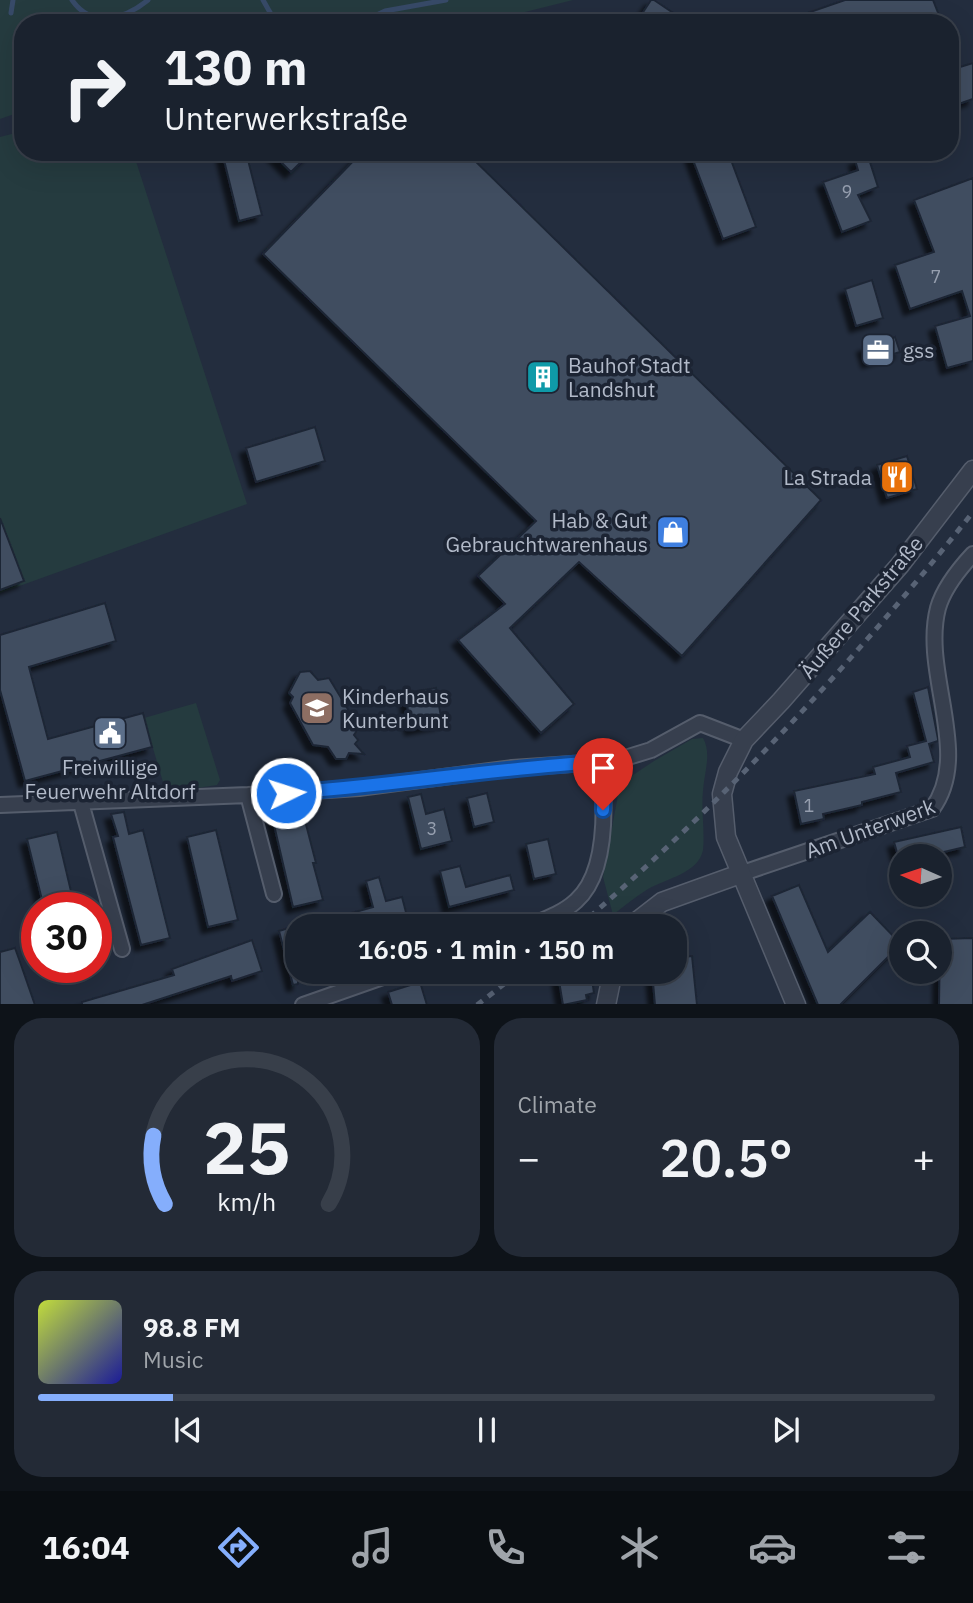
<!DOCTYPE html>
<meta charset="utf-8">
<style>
:root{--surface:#1a222e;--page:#232a36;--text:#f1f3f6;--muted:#9fa4aa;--line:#383f4a;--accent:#85aefc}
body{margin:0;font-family:"IBM Plex Sans",sans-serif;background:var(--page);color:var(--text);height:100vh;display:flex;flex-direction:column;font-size:26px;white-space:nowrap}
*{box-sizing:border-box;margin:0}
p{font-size:23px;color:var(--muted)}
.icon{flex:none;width:38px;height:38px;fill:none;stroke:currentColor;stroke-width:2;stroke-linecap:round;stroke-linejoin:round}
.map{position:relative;height:1004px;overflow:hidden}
.side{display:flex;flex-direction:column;gap:14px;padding:14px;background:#0e1319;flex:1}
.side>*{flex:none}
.hud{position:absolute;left:14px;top:14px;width:945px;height:147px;border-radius:28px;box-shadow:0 7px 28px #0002,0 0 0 2px var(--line);background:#1a222e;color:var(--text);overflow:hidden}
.needle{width:46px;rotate:273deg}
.buttons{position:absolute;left:889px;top:844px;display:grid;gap:14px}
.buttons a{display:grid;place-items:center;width:63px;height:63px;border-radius:50%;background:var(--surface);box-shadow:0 7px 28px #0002,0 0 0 2px var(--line);font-size:35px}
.speed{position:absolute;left:21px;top:892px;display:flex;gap:14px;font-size:35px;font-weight:700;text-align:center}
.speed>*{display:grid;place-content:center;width:91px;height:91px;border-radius:50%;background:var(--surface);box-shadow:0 7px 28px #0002,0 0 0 2px var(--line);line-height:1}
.speed .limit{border:10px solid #d22;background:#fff;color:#111}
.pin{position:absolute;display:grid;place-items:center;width:60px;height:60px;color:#fff;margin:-72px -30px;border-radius:50% 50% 50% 0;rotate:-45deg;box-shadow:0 0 7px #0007}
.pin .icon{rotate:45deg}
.me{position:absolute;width:77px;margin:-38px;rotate:86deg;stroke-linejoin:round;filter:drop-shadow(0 0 5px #0008)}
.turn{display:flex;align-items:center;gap:24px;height:147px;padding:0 35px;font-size:32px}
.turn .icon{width:91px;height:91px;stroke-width:2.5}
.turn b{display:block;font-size:49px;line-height:60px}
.big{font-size:52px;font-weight:600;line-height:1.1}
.side .tile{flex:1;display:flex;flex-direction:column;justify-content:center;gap:10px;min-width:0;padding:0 24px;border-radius:28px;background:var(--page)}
.side .dial{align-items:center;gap:0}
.dial svg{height:182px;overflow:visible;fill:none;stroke:var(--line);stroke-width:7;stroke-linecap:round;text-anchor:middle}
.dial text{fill:var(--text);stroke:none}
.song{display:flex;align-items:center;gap:21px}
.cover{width:84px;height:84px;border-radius:10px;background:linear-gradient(135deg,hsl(70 70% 55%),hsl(240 70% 35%))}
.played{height:7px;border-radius:4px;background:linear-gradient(90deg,var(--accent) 15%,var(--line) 15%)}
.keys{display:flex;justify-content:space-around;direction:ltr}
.heat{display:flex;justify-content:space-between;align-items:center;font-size:38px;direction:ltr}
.side .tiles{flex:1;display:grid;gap:14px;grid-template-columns:1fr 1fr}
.tile:last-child{grid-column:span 2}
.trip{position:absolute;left:285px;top:914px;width:402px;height:70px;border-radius:28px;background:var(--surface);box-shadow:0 7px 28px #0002,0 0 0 2px var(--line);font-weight:600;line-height:70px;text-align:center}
.dock{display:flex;height:112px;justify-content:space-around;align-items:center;background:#0a0e12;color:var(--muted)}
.dock .icon{width:49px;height:49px}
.dock .active{color:var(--accent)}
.dock b{font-size:32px;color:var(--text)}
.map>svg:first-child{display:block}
.green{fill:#253b3f}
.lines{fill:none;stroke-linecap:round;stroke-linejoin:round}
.stream{stroke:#374a68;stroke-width:5}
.building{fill:#414d60;stroke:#1e2635;stroke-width:2;filter:url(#shadow)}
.minor-casing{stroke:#555d6c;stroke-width:18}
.tertiary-casing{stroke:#555d6c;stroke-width:21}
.minor{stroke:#373f4e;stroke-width:14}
.tertiary{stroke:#373f4e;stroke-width:18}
.rail{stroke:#586375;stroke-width:5;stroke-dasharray:7 7;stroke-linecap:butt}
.route-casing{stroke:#114b97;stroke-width:18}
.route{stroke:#1a73e8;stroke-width:12}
.labels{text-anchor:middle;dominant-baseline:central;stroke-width:7;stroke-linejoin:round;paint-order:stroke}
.number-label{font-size:18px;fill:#969faf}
.poi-label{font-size:21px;fill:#b2bac9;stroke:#1c2433;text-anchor:start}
.street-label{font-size:21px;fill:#b2bac9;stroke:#1c2433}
</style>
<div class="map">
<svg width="973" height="1005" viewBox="0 0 973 1005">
<defs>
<filter id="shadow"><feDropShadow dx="-6" dy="6" stdDeviation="2" flood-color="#0009"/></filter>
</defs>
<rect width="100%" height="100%" fill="#232d3e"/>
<path class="green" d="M0,0h573l-60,15 -53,8h-437v88l-23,8z
M23,131v21h110l114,352 -247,89v-456z
M196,703l24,77 -3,5 -20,3 -29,-3 -5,-3 -19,-64z
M703,738c9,16 1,35 0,53 -2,19 2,40 0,59 -4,23 -38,29 -55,39 -13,8 -24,17 -35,26l-10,-38 15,-82 9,-16 27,-18 38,-22z"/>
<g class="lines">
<path class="stream" d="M72,0c20,29 53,19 76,0
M263,0l13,23
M11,13l2,-13
M360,23l25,-12 61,-11"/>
</g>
<path class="building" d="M651,0h3l34,23h-52z
M845,0h88l9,23h-157l-1,-2z
M973,63v36l-23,8v-37z
M222,152h24l16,63 -23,6z
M271,152h40l-20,20z
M362,152h104l355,348 -139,156 -103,-94 -69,66 64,76 -33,29 -83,-93 47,-36 -27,-28 58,-55 -273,-267z
M690,152h38l28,75 -33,12z
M868,156l10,31 -20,8 13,26 -29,11 -19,-50 35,-12 -3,-10z
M973,178v183l-26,7 -12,-42 35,-10 -8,-25 -52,18 -15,-44 39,-13 -20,-52z
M872,280l11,38 -27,8 -11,-37z
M895,337l5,15 -32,10 -5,-15z
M315,427l10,34 -69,21 -10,-34z
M907,456l10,33 -30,9 -10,-33z
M0,518l24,63 -24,9z
M105,603l11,38 -87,26 19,72 95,-26 9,34 -127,34 -25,-91v-55z
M310,671l8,9 11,-2 20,33 -2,3 11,15 -4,6 4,5 -3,4 9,10 -15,-1 -3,6h-10l-8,-12 -15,-2 -23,-42 3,-6 -4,-4 11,-21z
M928,687l10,52v2l-9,3 5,18 -38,11 5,19 -39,10v3l-39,9 1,5 -23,5 -7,-33 81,-17 -2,-7 37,-10 -3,-11 19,-5 -13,-49z
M436,688l6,35 -31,6 -6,-36z
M487,793l7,29 -20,5 -7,-29z
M421,794l5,20 18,-5 8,32 -31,8 -13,-52z
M302,809l14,54h-3l10,37 -30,7 -21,-91z
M124,812l5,22 14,-4 27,108 -29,7 -28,-108 5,-1 -7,-22z
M961,827l4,20 -38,9h-29l-4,-14z
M216,830l22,90 -30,7 -21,-90z
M57,832l17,72 -3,1 1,3h-28l-17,-69z
M548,839l8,35 -22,5 -8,-35z
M460,866l6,21 44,-12 4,15 -65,17 -9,-36z
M379,877l7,24 16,-4 6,23 -21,6h-66l-1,-4 53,-15 -7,-26z
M799,885l29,67 42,-40 31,32 -61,61h-22l-46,-109z
M298,925v59l-5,1 -14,-54z
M973,938v67h-34l1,-66z
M252,940l10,31 -30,10 -1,-5 -89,29h-60v-3l92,-27 -2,-6z
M15,948l4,11 16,46h-35v-53z
M692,956l5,49h-42l-3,-34h24v-13z
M578,971l3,3 10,-2 3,21 -8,2 1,5 -24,5 -5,-30z
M420,982l7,23h-35l-4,-13z"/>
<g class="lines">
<g class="minor-casing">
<path id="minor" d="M248,795l26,99
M81,803l41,146
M0,805l248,-10 111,-7 153,-20 89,-6 24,-4 26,-8 49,-27 44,17
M740,874l192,-65c41,-55 -11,-136 6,-201 6,-21 21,-39 35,-54
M529,926c17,-7 34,-13 47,-25 33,-29 29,-100 25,-139
M303,1005l97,-34"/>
</g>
<g class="tertiary-casing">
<path id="tertiary" d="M631,926l31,-24 78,-28
M606,1005l7,-34
M796,1005l-70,-168 -4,-43 6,-22 16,-32 37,-39 119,-136 73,-95"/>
</g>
<use href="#minor" class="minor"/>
<use href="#tertiary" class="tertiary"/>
<path class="rail" d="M579,926c145,-124 275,-264 394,-414
M477,1005l44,-34"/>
</g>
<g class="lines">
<g class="route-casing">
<path id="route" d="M286,793c105,-7 209,-25 315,-31l3,28 -1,20"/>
</g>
<use href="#route" class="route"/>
</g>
<defs>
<g id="office-square" transform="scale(1.75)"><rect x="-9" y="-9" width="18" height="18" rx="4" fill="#5c6f8a" stroke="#1c2433"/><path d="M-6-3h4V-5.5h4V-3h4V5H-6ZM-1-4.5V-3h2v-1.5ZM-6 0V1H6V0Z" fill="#fff"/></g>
<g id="building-square" transform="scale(1.75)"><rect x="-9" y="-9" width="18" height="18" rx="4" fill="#0f9aa8" stroke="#1c2433"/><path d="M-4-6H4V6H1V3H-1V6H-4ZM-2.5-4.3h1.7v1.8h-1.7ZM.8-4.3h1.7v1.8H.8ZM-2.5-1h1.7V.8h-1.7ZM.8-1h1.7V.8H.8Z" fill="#fff"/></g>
<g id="restaurant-square" transform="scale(1.75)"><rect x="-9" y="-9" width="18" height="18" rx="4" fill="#e8710a" stroke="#1c2433"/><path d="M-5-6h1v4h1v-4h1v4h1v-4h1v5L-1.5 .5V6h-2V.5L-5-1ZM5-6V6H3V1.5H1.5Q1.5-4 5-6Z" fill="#fff"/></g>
<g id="shop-square" transform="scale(1.75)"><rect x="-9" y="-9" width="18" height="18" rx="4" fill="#3f7fe0" stroke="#1c2433"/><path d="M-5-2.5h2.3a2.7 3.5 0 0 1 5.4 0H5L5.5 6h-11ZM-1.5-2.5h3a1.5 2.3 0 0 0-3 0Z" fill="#fff"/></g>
<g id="school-square" transform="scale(1.75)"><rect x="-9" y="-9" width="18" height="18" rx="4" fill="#8d6e63" stroke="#1c2433"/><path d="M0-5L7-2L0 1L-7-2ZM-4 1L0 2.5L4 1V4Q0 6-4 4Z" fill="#fff"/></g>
<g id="civic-square" transform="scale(1.75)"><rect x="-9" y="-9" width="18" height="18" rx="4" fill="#5c6f8a" stroke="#1c2433"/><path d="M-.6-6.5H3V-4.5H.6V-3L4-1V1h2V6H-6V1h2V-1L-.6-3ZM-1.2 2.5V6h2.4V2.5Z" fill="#fff"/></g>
</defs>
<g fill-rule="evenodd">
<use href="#office-square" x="878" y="350"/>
<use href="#building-square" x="543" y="377"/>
<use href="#restaurant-square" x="897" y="477"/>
<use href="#shop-square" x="673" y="532"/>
<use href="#school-square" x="317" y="708"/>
<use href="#civic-square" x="110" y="733"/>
</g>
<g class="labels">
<g class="number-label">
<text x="847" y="191">9</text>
<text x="936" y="276">7</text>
<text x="809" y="805">1</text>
<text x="432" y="828">3</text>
</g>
<g class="poi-label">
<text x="903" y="350">gss</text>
<text x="568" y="365">Bauhof Stadt<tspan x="568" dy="24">Landshut</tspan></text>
<text x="872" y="477" text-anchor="end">La Strada</text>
<text x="648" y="520" text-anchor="end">Hab &amp; Gut<tspan x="648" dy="24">Gebrauchtwarenhaus</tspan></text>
<text x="342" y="696">Kinderhaus<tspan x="342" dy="24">Kunterbunt</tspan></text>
<text x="110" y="767" text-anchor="middle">Freiwillige<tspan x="110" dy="24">Feuerwehr Altdorf</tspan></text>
</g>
<g class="street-label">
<text transform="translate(861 607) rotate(-50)">Äußere Parkstraße</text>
<text transform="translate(870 828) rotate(-20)">Am Unterwerk</text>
</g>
</g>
</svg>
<div class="buttons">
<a><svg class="needle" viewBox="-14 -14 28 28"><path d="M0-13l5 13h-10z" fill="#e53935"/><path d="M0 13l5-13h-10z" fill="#9fa4aa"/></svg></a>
<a><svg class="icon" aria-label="search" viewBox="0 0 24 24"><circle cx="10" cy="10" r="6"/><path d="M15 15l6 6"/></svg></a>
</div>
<div class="speed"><div class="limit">30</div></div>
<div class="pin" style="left:603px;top:810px;background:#d93025"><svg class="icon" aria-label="arrive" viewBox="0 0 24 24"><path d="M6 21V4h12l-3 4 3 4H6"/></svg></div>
<svg class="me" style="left:286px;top:793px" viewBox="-20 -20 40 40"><circle r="17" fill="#1a73e8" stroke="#fff" stroke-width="3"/><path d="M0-11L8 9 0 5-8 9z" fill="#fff"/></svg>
<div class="trip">16:05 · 1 min · 150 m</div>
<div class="hud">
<div class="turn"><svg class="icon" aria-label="right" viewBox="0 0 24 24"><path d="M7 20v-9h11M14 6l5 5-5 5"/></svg><div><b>130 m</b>Unterwerkstraße</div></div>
</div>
</div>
<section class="side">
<div class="tiles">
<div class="tile dial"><svg viewBox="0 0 100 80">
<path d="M14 69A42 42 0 1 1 86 69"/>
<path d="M14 69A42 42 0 0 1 9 39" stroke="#85aefc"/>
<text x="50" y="56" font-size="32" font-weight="700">25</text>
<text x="50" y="72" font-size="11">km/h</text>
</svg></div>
<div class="tile"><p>Climate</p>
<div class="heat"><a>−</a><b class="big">20.5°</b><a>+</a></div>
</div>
<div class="tile">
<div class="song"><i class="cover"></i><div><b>98.8 FM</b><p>Music</p></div></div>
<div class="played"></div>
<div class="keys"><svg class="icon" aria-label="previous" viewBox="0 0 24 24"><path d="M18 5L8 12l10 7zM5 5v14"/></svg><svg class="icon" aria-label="pause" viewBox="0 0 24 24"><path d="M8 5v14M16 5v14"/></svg><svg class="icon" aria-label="next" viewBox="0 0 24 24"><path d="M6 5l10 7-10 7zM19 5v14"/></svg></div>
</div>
</div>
</section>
<nav class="dock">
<b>16:04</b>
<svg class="icon active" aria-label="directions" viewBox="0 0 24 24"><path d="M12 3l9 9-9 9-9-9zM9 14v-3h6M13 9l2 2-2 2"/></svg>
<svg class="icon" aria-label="music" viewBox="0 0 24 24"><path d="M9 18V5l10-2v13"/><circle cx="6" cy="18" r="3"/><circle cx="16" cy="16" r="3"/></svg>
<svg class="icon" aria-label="phone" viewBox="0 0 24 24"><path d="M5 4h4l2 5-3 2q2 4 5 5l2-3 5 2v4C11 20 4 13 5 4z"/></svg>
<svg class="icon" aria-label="climate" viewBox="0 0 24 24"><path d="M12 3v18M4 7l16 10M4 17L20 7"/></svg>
<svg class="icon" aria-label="car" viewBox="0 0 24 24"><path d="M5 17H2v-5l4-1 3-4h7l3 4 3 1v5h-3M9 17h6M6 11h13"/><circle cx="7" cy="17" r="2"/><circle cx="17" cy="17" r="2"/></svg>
<svg class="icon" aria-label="filters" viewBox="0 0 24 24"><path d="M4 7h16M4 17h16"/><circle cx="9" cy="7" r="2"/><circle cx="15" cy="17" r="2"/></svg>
</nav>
